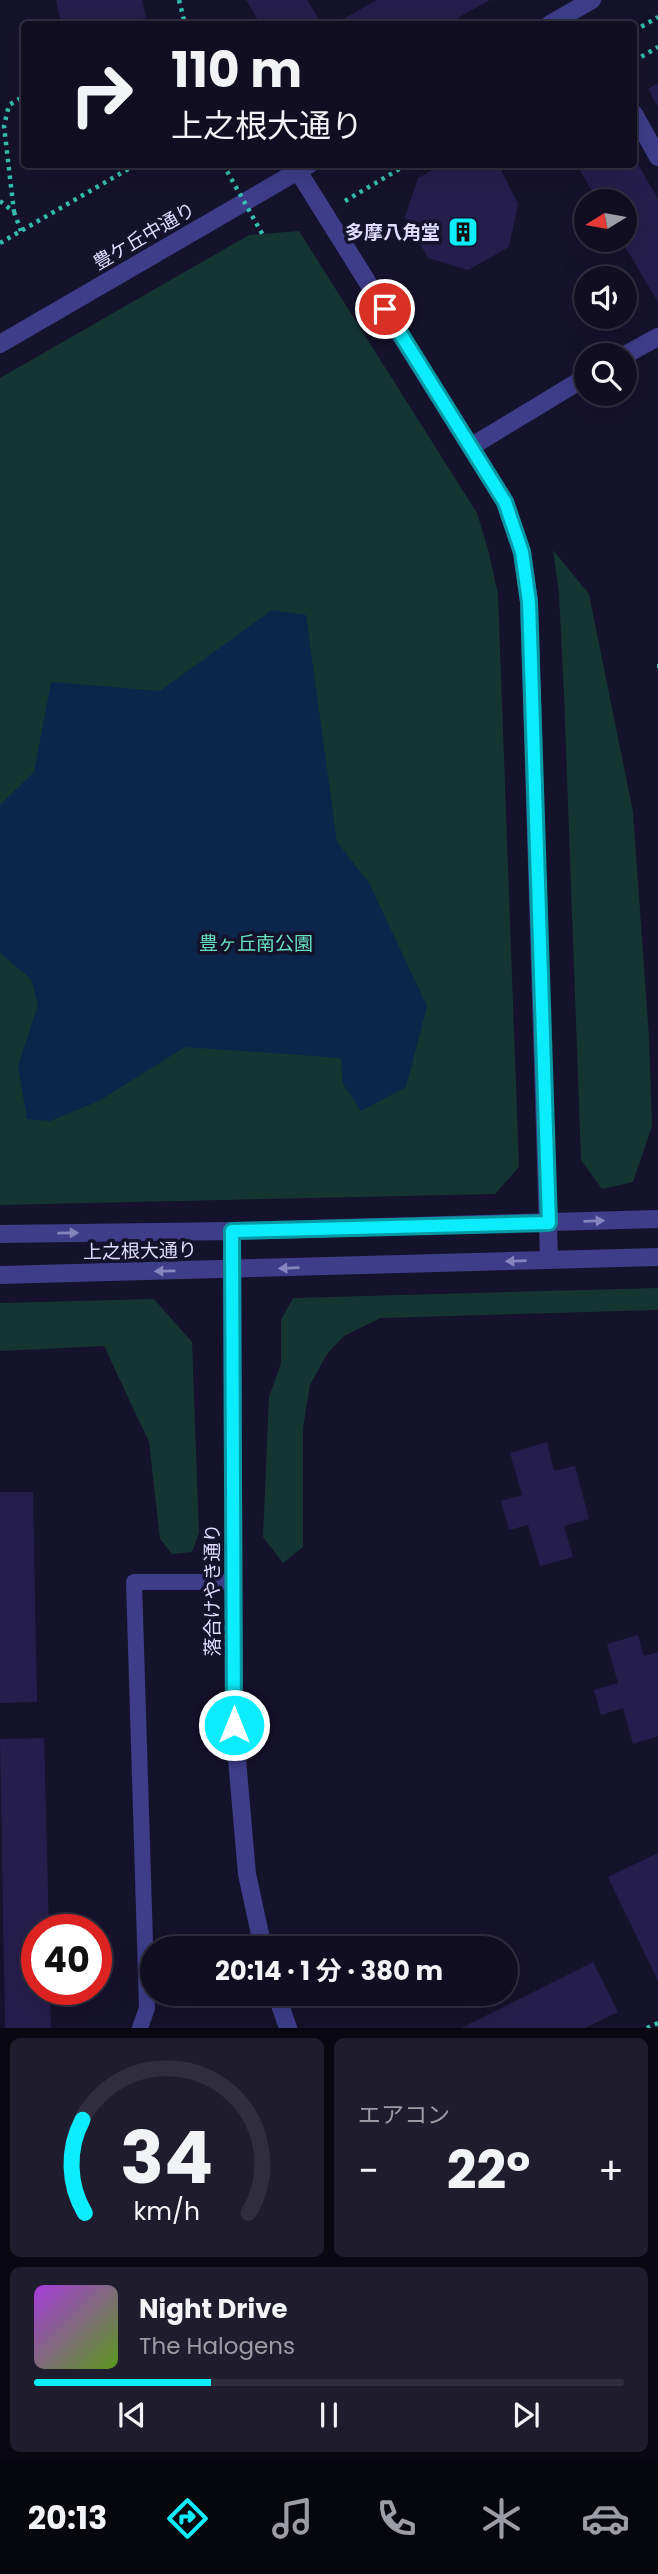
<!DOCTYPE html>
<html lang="ja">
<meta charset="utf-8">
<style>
:root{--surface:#100e20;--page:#1e1c2d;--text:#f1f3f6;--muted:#9c9ca5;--line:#302e3e;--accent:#0bedfc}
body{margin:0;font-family:Poppins,"Noto Sans JP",sans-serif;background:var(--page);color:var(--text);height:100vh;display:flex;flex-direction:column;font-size:26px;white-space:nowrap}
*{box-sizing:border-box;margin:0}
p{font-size:23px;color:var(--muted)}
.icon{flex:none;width:38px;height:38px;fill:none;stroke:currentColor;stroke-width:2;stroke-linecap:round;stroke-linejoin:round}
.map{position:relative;height:2028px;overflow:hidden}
.side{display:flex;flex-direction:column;gap:10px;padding:10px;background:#090812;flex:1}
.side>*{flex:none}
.banner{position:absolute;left:21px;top:21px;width:616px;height:147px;border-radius:7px;box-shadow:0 7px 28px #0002,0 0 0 2px var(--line);background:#100e20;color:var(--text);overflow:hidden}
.needle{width:46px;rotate:259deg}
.tools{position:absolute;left:574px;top:189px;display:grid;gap:14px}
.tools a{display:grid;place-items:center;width:63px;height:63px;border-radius:50%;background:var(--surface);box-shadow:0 7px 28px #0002,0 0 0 2px var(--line);font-size:35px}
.speed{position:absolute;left:21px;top:1914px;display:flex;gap:14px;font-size:35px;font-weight:700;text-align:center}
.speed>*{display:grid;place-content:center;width:91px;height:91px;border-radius:50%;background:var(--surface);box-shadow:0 7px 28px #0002,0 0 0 2px var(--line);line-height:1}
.speed .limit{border:10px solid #d22;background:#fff;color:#111}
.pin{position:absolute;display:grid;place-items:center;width:60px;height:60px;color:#fff;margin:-30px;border:4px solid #fff;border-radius:50%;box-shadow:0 2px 7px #0007}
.me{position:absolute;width:77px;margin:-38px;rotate:0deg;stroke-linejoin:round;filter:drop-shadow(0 0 5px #0008)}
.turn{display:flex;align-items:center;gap:24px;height:147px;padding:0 35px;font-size:32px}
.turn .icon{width:91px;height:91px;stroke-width:2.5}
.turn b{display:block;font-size:49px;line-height:60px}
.big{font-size:52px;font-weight:700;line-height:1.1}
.side .card{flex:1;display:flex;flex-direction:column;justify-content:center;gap:10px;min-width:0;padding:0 24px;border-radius:10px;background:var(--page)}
.side .dial{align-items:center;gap:0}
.dial svg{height:182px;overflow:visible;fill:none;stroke:var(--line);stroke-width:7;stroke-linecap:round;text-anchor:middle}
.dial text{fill:var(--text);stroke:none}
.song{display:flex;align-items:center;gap:21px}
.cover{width:84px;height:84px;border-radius:10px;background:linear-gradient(135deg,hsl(280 70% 55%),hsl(90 70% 35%))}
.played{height:7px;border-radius:4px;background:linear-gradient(90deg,var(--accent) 30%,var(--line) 30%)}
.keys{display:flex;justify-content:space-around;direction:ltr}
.heat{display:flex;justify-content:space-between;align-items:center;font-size:38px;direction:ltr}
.side .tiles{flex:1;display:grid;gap:10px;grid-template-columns:1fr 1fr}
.card:last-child{grid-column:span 2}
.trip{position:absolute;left:140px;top:1936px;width:378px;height:70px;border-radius:35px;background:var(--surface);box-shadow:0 7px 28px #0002,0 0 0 2px var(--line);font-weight:700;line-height:70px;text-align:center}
.dock{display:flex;height:112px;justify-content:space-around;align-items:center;background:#06060d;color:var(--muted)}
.dock .icon{width:49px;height:49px}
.dock .on{color:var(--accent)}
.dock b{font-size:32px;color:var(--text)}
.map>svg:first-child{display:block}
.green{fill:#153533}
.water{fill:#0c254a}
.building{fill:#251e4c}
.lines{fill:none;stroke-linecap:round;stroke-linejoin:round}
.path{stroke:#32bdaf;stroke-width:4.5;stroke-dasharray:3.5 5;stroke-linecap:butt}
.service{stroke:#3d3d8a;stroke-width:16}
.minor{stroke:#3d3d8a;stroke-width:18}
.tertiary{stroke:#3d3d8a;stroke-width:18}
.path-bridge{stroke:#32bdaf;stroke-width:4.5;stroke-dasharray:3.5 5;stroke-linecap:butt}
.oneway{fill:#8685bf}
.route-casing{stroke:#079aa4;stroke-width:18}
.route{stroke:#0bedfc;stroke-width:12}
.labels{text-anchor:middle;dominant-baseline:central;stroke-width:7;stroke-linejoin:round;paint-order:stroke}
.poi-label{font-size:19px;font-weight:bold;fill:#dfdcff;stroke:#15122b;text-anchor:end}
.street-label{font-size:19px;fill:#dfdcff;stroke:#15122b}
.park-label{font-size:19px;fill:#67e0bd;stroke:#15122b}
</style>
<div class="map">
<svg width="658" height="2028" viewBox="0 0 658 2028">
<rect width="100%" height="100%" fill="#15122b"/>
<path class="green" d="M299,231l178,282 12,40 9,41 21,573 -24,27 -495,11v-827l249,-143z
M553,550l36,44 44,218 16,225 3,89 -19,56 -31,7 -21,-29 -17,-466 -5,-100z
M658,1288v22l-277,8 -37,18 -17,18 -17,31 -7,43v119l-20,16 -20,-26 6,-140 12,-34v-43l12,-22z
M154,1299l38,43 7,191 -7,19 -20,2 -12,-15 -11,-97 -45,-96 -104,5v-48z"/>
<path class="water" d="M272,610l34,5 31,227 32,41 58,123 -21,81 -45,24 -18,-27 -2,-26 -156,-11 -86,54 -49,20 -23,-2 -9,-53 20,-61 -7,-26 -31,-26v-148l34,-33 17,-90 109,9z"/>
<path class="building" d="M56,0h86l4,18 -33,6h-52z
M246,0h61l15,24h-68l5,-2z
M377,0h113l-43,24h-113z
M658,83v24l-10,-18z
M634,157l24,42v103l-37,-62h4v-39h-27l-22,-37h58z
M443,164h55l20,40 -9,43 -41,23 -40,-12 -23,-41 13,-39z
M547,1442l7,29 21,-5 14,53 -25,7 9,31 -33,9 -12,-41 -19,5 -8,-29 21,-6 -12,-42z
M0,1492h33l4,210 -37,1z
M638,1635l6,21 14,-4v84l-25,8 -10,-36 -22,7 -7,-25 24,-7 -11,-39z
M44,1738l5,192h-12v60h13l1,38h-46l-5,-289z
M658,1853v128l-50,-104z
M593,1962l25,50 -33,16h-124z"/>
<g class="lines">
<path class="path" d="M179,0l6,24
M634,31l24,-14
M634,61l24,-14
M0,201l14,11 -10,-86 5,-21 12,-7
M345,201l63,-37
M14,212l7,19
M0,243l137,-79
M657,666h1
M647,2028l11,-5"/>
<path class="service" d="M140,2028l7,-20 -13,-426h99"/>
<path class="minor" d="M634,114l24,43
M625,355l33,-18
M472,446l114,-69"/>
<path class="tertiary" d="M550,24l42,-24
M298,171l207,331 17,50 7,50 20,658
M0,344l310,-180
M232,1231l2,494 13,149 16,74
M0,1234l232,-3 426,-12
M0,1275l658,-18
M276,1993l12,35"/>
<path class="path-bridge" d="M223,164l41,73"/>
</g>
<defs><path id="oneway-solid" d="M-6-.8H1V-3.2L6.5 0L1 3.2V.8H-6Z" transform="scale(1.75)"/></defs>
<g class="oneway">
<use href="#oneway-solid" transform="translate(594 1221) rotate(-2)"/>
<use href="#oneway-solid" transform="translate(68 1233) rotate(-1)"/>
<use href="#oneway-solid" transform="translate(516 1261) rotate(178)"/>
<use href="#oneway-solid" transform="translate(289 1268) rotate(178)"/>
<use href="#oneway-solid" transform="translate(165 1271) rotate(179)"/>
</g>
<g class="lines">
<g class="route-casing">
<path id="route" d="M234,1725l-2,-494 317,-8 -20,-621 -7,-50 -17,-50 -120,-193"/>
</g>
<use href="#route" class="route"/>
</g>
<defs>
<g id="building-square" transform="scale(1.575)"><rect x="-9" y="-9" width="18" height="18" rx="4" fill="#0bedfc" stroke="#15122b"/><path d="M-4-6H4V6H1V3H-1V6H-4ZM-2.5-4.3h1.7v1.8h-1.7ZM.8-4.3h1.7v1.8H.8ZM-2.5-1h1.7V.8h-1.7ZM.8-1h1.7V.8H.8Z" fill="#111"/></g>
</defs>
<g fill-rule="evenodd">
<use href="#building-square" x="463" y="232"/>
</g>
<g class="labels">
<g class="poi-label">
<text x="440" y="232">多摩八角堂</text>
</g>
<g class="street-label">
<text transform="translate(144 236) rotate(-30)">豊ケ丘中通り</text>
<text transform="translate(140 1251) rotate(-1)">上之根大通り</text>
<text transform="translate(212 1590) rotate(-90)">落合けやき通り</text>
</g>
<g class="park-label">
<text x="256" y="943">豊ヶ丘南公園</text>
</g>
</g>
</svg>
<div class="tools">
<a><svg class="needle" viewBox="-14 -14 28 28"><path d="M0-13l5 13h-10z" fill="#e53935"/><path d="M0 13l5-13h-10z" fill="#9c9ca5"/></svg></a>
<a><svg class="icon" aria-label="sound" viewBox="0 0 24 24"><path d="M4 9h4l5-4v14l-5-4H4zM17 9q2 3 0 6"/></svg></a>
<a><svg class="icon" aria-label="search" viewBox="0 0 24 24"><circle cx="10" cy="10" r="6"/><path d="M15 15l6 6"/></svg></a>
</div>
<div class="speed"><div class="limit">40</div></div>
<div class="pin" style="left:385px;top:309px;background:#d93025"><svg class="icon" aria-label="arrive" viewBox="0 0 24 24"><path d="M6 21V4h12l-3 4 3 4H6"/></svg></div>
<svg class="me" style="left:234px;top:1725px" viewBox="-20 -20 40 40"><circle r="17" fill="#0bedfc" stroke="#fff" stroke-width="3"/><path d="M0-11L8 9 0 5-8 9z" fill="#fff"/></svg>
<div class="trip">20:14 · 1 分 · 380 m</div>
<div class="banner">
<div class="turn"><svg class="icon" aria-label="right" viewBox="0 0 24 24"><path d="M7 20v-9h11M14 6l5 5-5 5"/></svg><div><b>110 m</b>上之根大通り</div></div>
</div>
</div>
<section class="side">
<div class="tiles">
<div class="card dial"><svg viewBox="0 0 100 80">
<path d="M14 69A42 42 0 1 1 86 69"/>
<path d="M14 69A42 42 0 0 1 13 28" stroke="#0bedfc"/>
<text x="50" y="56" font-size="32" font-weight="700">34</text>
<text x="50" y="72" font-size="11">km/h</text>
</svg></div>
<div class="card"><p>エアコン</p>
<div class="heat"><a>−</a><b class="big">22°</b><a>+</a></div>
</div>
<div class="card">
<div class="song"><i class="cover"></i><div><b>Night Drive</b><p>The Halogens</p></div></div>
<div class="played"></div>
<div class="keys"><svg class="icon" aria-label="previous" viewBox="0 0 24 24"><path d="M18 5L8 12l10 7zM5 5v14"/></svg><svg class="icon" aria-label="pause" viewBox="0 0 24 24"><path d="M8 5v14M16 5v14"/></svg><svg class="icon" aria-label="next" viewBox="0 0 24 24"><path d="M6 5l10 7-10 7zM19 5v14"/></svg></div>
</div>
</div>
</section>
<nav class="dock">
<b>20:13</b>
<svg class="icon on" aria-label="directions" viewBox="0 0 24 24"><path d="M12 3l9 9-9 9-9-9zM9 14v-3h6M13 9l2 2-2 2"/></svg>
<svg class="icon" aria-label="music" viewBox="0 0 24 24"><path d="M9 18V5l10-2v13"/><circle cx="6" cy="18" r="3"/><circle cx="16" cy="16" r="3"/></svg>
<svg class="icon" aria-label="phone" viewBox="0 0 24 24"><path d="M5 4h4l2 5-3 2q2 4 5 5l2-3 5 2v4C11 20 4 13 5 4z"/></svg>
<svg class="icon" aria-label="climate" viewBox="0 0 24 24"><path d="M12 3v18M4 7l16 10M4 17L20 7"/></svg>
<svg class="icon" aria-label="car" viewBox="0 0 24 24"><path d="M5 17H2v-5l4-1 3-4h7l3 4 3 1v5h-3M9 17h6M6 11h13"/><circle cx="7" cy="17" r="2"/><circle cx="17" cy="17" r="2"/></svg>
</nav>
